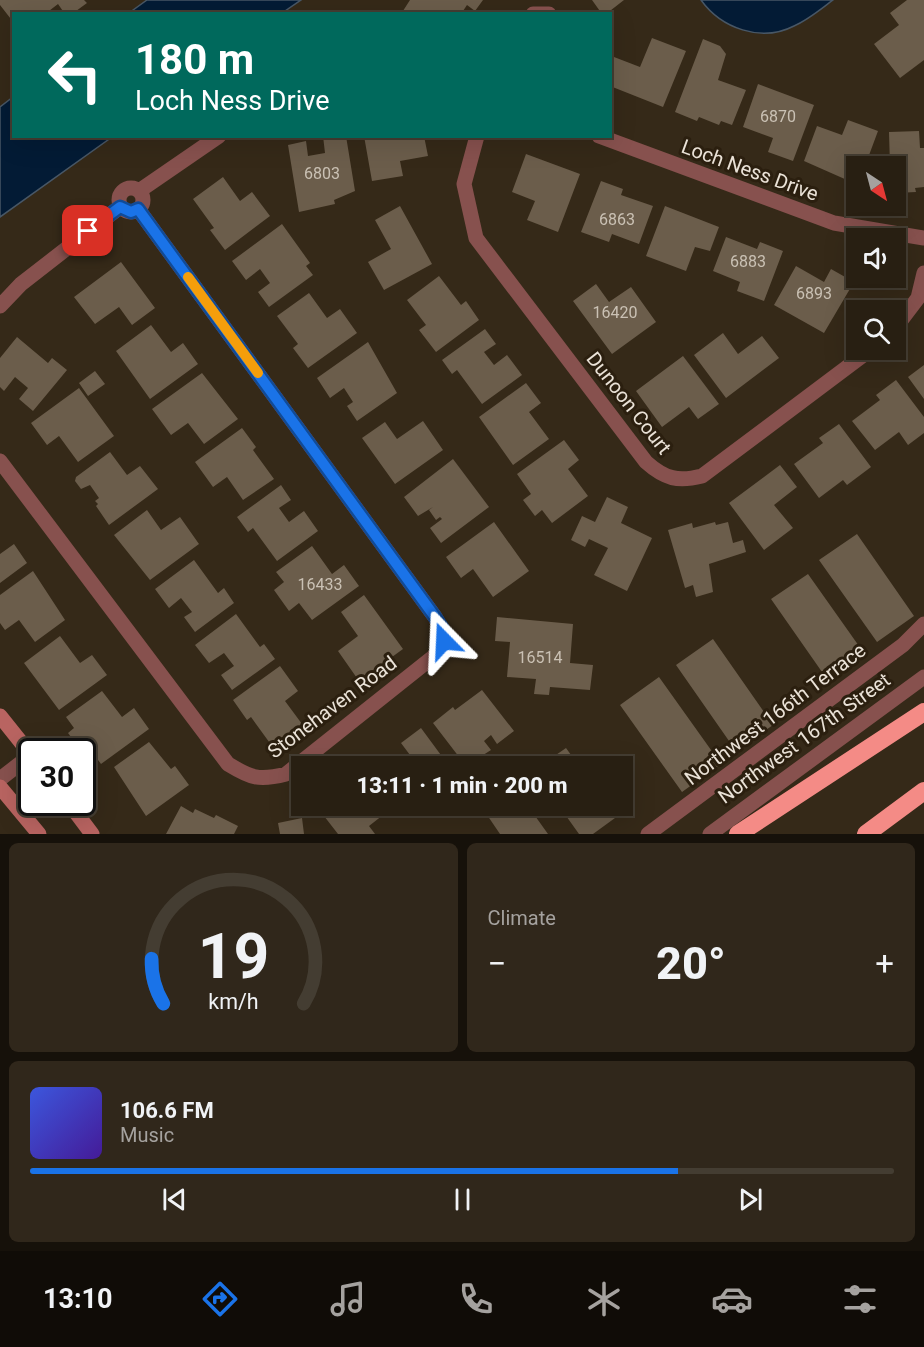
<!DOCTYPE html>
<meta charset="utf-8">
<style>
:root{--surface:#281f12;--page:#30271b;--text:#f1f3f6;--muted:#a5a29f;--line:#443d32;--accent:#1a73e8}
body{margin:0;font-family:Roboto,sans-serif;background:var(--page);color:var(--text);height:100vh;display:flex;flex-direction:column;font-size:22px;white-space:nowrap}
*{box-sizing:border-box;margin:0}
p{font-size:20px;color:var(--muted)}
.icon{flex:none;width:33px;height:33px;fill:none;stroke:currentColor;stroke-width:2;stroke-linecap:round;stroke-linejoin:round}
.map{position:relative;height:834px;overflow:hidden}
.panel{display:flex;flex-direction:column;gap:9px;padding:9px;background:#16110a;flex:1}
.panel>*{flex:none}
.banner{position:absolute;left:12px;top:12px;width:600px;height:126px;border-radius:0px;box-shadow:0 6px 24px #0002,0 0 0 2px var(--line);background:#00695c;color:#fff;overflow:hidden}
.needle{width:39px;rotate:144deg}
.tools{position:absolute;left:846px;top:156px;display:grid;gap:12px}
.tools a{display:grid;place-items:center;width:60px;height:60px;border-radius:0px;background:var(--surface);box-shadow:0 6px 24px #0002,0 0 0 2px var(--line);font-size:30px}
.speed{position:absolute;left:18px;top:738px;display:flex;gap:12px;font-size:30px;font-weight:700;text-align:center}
.speed>*{display:grid;place-content:center;width:78px;height:78px;border-radius:50%;background:var(--surface);box-shadow:0 6px 24px #0002,0 0 0 2px var(--line);line-height:1}
.speed .limit{border:3px solid #111;border-radius:9px;background:#fff;color:#111}
.pin{position:absolute;display:grid;place-items:center;width:51px;height:51px;color:#fff;margin:-26px;border-radius:12px;box-shadow:0 3px 9px #0006}
.me{position:absolute;width:66px;margin:-33px;rotate:339deg;stroke-linejoin:round;filter:drop-shadow(0 0 4px #0008)}
.turn{display:flex;align-items:center;gap:21px;height:126px;padding:0 24px;font-size:27px}
.turn .icon{width:78px;height:78px;stroke-width:2.5}
.turn b{display:block;font-size:42px;line-height:51px}
.big{font-size:45px;font-weight:800;line-height:1.1}
.panel .widget{flex:1;display:flex;flex-direction:column;justify-content:center;gap:9px;min-width:0;padding:0 21px;border-radius:9px;background:var(--page)}
.panel .dial{align-items:center;gap:0}
.dial svg{height:156px;overflow:visible;fill:none;stroke:var(--line);stroke-width:7;stroke-linecap:round;text-anchor:middle}
.dial text{fill:var(--text);stroke:none}
.song{display:flex;align-items:center;gap:18px}
.cover{width:72px;height:72px;border-radius:9px;background:linear-gradient(135deg,hsl(230 70% 55%),hsl(260 70% 35%))}
.played{height:6px;border-radius:3px;background:linear-gradient(90deg,var(--accent) 75%,var(--line) 75%)}
.keys{display:flex;justify-content:space-around;direction:ltr}
.heat{display:flex;justify-content:space-between;align-items:center;font-size:33px;direction:ltr}
.panel .tiles{flex:1;display:grid;gap:9px;grid-template-columns:1fr 1fr}
.widget:last-child{grid-column:span 2}
.trip{position:absolute;left:291px;top:756px;width:342px;height:60px;border-radius:0px;background:var(--surface);box-shadow:0 6px 24px #0002,0 0 0 2px var(--line);font-weight:800;line-height:60px;text-align:center}
.dock{display:flex;height:96px;justify-content:space-around;align-items:center;background:#100c07;color:var(--muted)}
.dock .icon{width:42px;height:42px}
.dock .on{color:var(--accent)}
.dock b{font-size:27px;color:var(--text)}
.map>svg:first-child{display:block}
.water{fill:#031b35;stroke:#485766;stroke-width:1.5}
.building{fill:#6b5d4b}
.lines{fill:none;stroke-linecap:round;stroke-linejoin:round}
.minor{stroke:#87514e;stroke-width:15}
.tertiary{stroke:#87514e;stroke-width:15}
.secondary{stroke:#b96461;stroke-width:15}
.motorway{stroke:#f48b86;stroke-width:18}
.route-casing{stroke:#114b97;stroke-width:15}
.route{stroke:#1a73e8;stroke-width:10}
.slow{stroke:#f59e0b;stroke-width:10}
.labels{text-anchor:middle;dominant-baseline:central;stroke-width:6;stroke-linejoin:round;paint-order:stroke}
.number-label{font-size:16px;fill:#cac1b4}
.street-label{font-size:20px;fill:#eae2d7;stroke:#2b1f0f}
</style>
<div class="map">
<svg width="924" height="834" viewBox="0 0 924 834">
<rect width="100%" height="100%" fill="#352918"/>
<path class="water" d="M147,0h154l-19,13h-153z
M701,0h132c-12,9 -25,20 -39,26 -33,17 -73,2 -93,-26z
M13,97l1,39 98,1 -112,80v-110z"/>
<path class="building" d="M0,0h84l3,3 -15,11h-7l-7,-10 -13,10h-31v9l-14,-18z
M410,0h73l-8,11 -8,-6 -6,9h-60z
M592,0h32l-18,14h-4z
M907,0h17v60l-24,18 -26,-34 25,-19 -9,-12z
M652,38l34,13 -23,56 -53,-21v-20l4,-9 26,10z
M703,39l17,7 6,8 -8,26 28,10 -14,35 -11,-4 -2,4 -20,-8 -2,4 -22,-9z
M758,84l56,21 -21,56 -25,-9 5,-14 -30,-11z
M848,120l30,11 -13,35h-9v18l-52,-23 13,-35 25,9z
M919,131l1,17h4v39l-9,1 1,4 -20,1v-27h-6l-1,-34z
M323,136h23l9,55 -21,9 1,4 -36,8 -11,-67 18,-4 2,15 17,-3z
M364,136h60l4,20 -28,5 3,15 -31,5z
M526,154l54,20 -22,58 -31,-12 8,-19 -23,-9z
M223,177l17,24 12,-9 18,24 -45,34 -15,-20 4,-2 -21,-29z
M601,181l22,8 -2,6 32,11 -14,38 -27,-10 -3,8 -28,-10z
M400,206l32,58 -48,26 -16,-28 23,-13 -16,-29z
M665,206l54,21 -9,24 -15,-4 -9,24 -40,-15z
M282,224l28,39 -4,3 7,9 -44,32 -11,-15 12,-9 -10,-14 -14,11 -14,-19z
M726,237l31,12 3,-7 23,9 -19,50 -27,-10 3,-9 -27,-11z
M121,262l34,46 -23,17 -13,-18 -24,17 -21,-27z
M796,266l28,16 7,-13 23,13 -30,51 -50,-28z
M439,276l22,29 5,-4 13,19 -43,32 -17,-22 7,-5 -19,-25z
M596,284l13,18 22,-15 25,35 -44,32 -39,-53z
M309,293l18,25 13,-9 17,24 -49,35 -15,-20 5,-4 -21,-28z
M151,325l20,27 12,-9 15,21 -48,35 -34,-48z
M485,329l11,15 -12,8 10,13 13,-10 15,20 -40,29 -25,-34 -5,4 -10,-14z
M723,333l15,21 24,-18 17,22 -53,40 -32,-43z
M17,337l31,26 4,-5 15,12 -34,41 -14,-12 9,-11 -13,-11 -11,14 -4,-4v-29z
M368,342l29,51 -40,28 -10,-15 6,-4 -9,-14 -14,10 -13,-20z
M683,356l36,48 -21,15 -9,-12 -27,20 -26,-36z
M924,365v34l-16,-22z
M95,371l10,13 -17,12 -9,-13z
M202,373l36,46 -34,25 -16,-21 -17,12 -19,-26z
M896,380l28,37v16l-16,12 -9,-13 -24,18 -23,-29 28,-21 -4,-5z
M526,383l15,20 -12,9 20,27 -36,26 -34,-48z
M79,388l35,48 -36,26 -19,-26 -12,9 -16,-22z
M423,421l20,29 -48,34 -33,-46 23,-16 12,17z
M839,424l32,43 -24,18 -4,-5 -24,18 -25,-34 29,-21 -4,-5z
M242,428l14,19 -3,3 21,29 -31,21 -16,-23 -14,10 -18,-25z
M564,440l15,20 -11,9 20,27 -36,27 -10,-13 -7,6 -12,-16 8,-6 -14,-20z
M110,452l17,23 13,-9 18,23 -49,36 -13,-19 2,-2 -3,-3 4,-3 -9,-13 -9,4 -6,-8 1,-4z
M453,459l36,48 -48,36 -11,-15 12,-9 -2,-2 -4,3 -7,-10 4,-3 -15,9 -14,-19z
M780,465l17,22 -23,18 19,23 -29,22 -35,-47z
M281,485l10,15 -12,8 10,14 15,-11 14,20 -41,30 -24,-33 -5,4 -11,-15z
M607,497l21,10 -7,16 31,15 -25,53 -33,-16 14,-27 -19,-9 -4,8 -14,-7 11,-24 13,6z
M147,510l14,20 19,-13 19,27 -49,36 -36,-45z
M494,522l35,49 -36,26 -20,-28 -12,9 -15,-21z
M715,522l1,3 12,-3 5,21 10,-3 3,12 -37,12 4,28 -17,5 -3,-12 -8,3 -17,-58 24,-7 1,5z
M857,534l57,82 -37,26 -58,-82z
M14,544l13,19 -27,20v-29z
M312,546l20,28 12,-9 15,21 -47,34 -13,-17 -10,8 -15,-21 10,-8 -8,-10z
M194,560l24,33 6,-5 10,15 -39,29 -11,-15 8,-5 -11,-14 -12,10 -14,-19z
M33,571l32,49 -30,22 -16,-22 -14,10 -5,-7v-28z
M808,574l58,82 -37,26 -58,-83z
M364,595l39,54 -44,32 -21,-30 20,-15 -17,-24z
M236,614l24,33 4,-3 11,15 -43,31 -11,-15 13,-9 -10,-13 -15,10 -14,-18z
M497,617l76,7 -3,39 23,2 -3,25 -40,-3 -1,8 -15,-1 2,-15 -29,-2 3,-35 -15,-1z
M60,636l20,27 12,-8 15,20 -48,35 -35,-47z
M713,639l60,86 -37,26 -60,-86z
M280,666l18,25 -13,10 17,23 -30,22 -21,-29 -4,3 -14,-20z
M659,677l62,87 -39,28 -62,-87z
M482,690l32,41 -17,13 -6,-9 -7,6 7,9 -25,16 -33,-43 20,-16 2,3z
M102,691l20,26 12,-9 15,21 -48,35 -14,-19 -7,4 -12,-16 6,-5 -8,-11z
M421,728l28,38h-55l16,-11 -9,-12z
M149,742l22,27 4,-3 14,19 -43,31 -32,-49z
M566,748l13,18h-39z
M181,806l12,7 2,-4 19,9 2,-3 22,11 -4,8h-68z
M319,806h71l2,2 -23,18 6,8h-37l-21,-27z
M488,806h40l20,28h-48l-17,-25z
M559,806h48l8,12 -22,16h-14z
M302,818l2,16h-24l-2,-11z"/>
<g class="lines">
<path class="minor" d="M533,14h16
M477,136l-13,48 12,54 170,224c19,17 32,20 56,14l168,-126
M599,136l235,87 90,15
M119 200a12 12 0 1 1 24 0a12 12 0 1 1-24 0Z
M139,191l80,-55
M0,306l21,-22 99,-77
M896,327l22,-29 6,-25
M0,461l228,303c23,14 31,17 58,10l152,-121c7,-14 5,-23 -3,-36l-297,-408
M0,779l31,-24
M648,834l255,-189 21,-21"/>
<path class="tertiary" d="M710,834l214,-157"/>
<path class="secondary" d="M0,716l32,40
M0,787l39,47
M68,802l24,32"/>
<path class="motorway" d="M738,834l186,-122
M866,834l58,-43"/>
</g>
<g class="lines">
<g class="route-casing">
<path id="route" d="M88,231l32,-24 11,5 7,-3 297,408 7,11 2,13"/>
</g>
<use href="#route" class="route"/>
<path class="slow" d="M188,277l70,96"/>
</g>
<g class="labels">
<g class="number-label">
<text x="778" y="116">6870</text>
<text x="322" y="173">6803</text>
<text x="617" y="219">6863</text>
<text x="748" y="261">6883</text>
<text x="814" y="293">6893</text>
<text x="615" y="312">16420</text>
<text x="320" y="584">16433</text>
<text x="540" y="657">16514</text>
</g>
<g class="street-label">
<text transform="translate(750 170) rotate(20)">Loch Ness Drive</text>
<text transform="translate(629 403) rotate(52)">Dunoon Court</text>
<text transform="translate(332 707) rotate(-37)">Stonehaven Road</text>
<text transform="translate(775 714) rotate(-37)">Northwest 166th Terrace</text>
<text transform="translate(804 738) rotate(-36)">Northwest 167th Street</text>
</g>
</g>
</svg>
<div class="tools">
<a><svg class="needle" viewBox="-14 -14 28 28"><path d="M0-13l5 13h-10z" fill="#e53935"/><path d="M0 13l5-13h-10z" fill="#a5a29f"/></svg></a>
<a><svg class="icon" aria-label="sound" viewBox="0 0 24 24"><path d="M4 9h4l5-4v14l-5-4H4zM17 9q2 3 0 6"/></svg></a>
<a><svg class="icon" aria-label="search" viewBox="0 0 24 24"><circle cx="10" cy="10" r="6"/><path d="M15 15l6 6"/></svg></a>
</div>
<div class="speed"><div class="limit">30</div></div>
<div class="pin" style="left:88px;top:231px;background:#d93025"><svg class="icon" aria-label="arrive" viewBox="0 0 24 24"><path d="M6 21V4h12l-3 4 3 4H6"/></svg></div>
<svg class="me" style="left:444px;top:641px" viewBox="-20 -20 40 40"><path d="M0-17L14 15 0 8-14 15z" fill="#1a73e8" stroke="#fff" stroke-width="4"/></svg>
<div class="trip">13:11 · 1 min · 200 m</div>
<div class="banner">
<div class="turn"><svg class="icon" aria-label="left" viewBox="0 0 24 24"><path d="M17 20v-9H6M10 6l-5 5 5 5"/></svg><div><b>180 m</b>Loch Ness Drive</div></div>
</div>
</div>
<section class="panel">
<div class="tiles">
<div class="widget dial"><svg viewBox="0 0 100 80">
<path d="M14 69A42 42 0 1 1 86 69"/>
<path d="M14 69A42 42 0 0 1 8 46" stroke="#1a73e8"/>
<text x="50" y="56" font-size="32" font-weight="700">19</text>
<text x="50" y="72" font-size="11">km/h</text>
</svg></div>
<div class="widget"><p>Climate</p>
<div class="heat"><a>−</a><b class="big">20°</b><a>+</a></div>
</div>
<div class="widget">
<div class="song"><i class="cover"></i><div><b>106.6 FM</b><p>Music</p></div></div>
<div class="played"></div>
<div class="keys"><svg class="icon" aria-label="previous" viewBox="0 0 24 24"><path d="M18 5L8 12l10 7zM5 5v14"/></svg><svg class="icon" aria-label="pause" viewBox="0 0 24 24"><path d="M8 5v14M16 5v14"/></svg><svg class="icon" aria-label="next" viewBox="0 0 24 24"><path d="M6 5l10 7-10 7zM19 5v14"/></svg></div>
</div>
</div>
</section>
<nav class="dock">
<b>13:10</b>
<svg class="icon on" aria-label="directions" viewBox="0 0 24 24"><path d="M12 3l9 9-9 9-9-9zM9 14v-3h6M13 9l2 2-2 2"/></svg>
<svg class="icon" aria-label="music" viewBox="0 0 24 24"><path d="M9 18V5l10-2v13"/><circle cx="6" cy="18" r="3"/><circle cx="16" cy="16" r="3"/></svg>
<svg class="icon" aria-label="phone" viewBox="0 0 24 24"><path d="M5 4h4l2 5-3 2q2 4 5 5l2-3 5 2v4C11 20 4 13 5 4z"/></svg>
<svg class="icon" aria-label="climate" viewBox="0 0 24 24"><path d="M12 3v18M4 7l16 10M4 17L20 7"/></svg>
<svg class="icon" aria-label="car" viewBox="0 0 24 24"><path d="M5 17H2v-5l4-1 3-4h7l3 4 3 1v5h-3M9 17h6M6 11h13"/><circle cx="7" cy="17" r="2"/><circle cx="17" cy="17" r="2"/></svg>
<svg class="icon" aria-label="filters" viewBox="0 0 24 24"><path d="M4 7h16M4 17h16"/><circle cx="9" cy="7" r="2"/><circle cx="15" cy="17" r="2"/></svg>
</nav>
